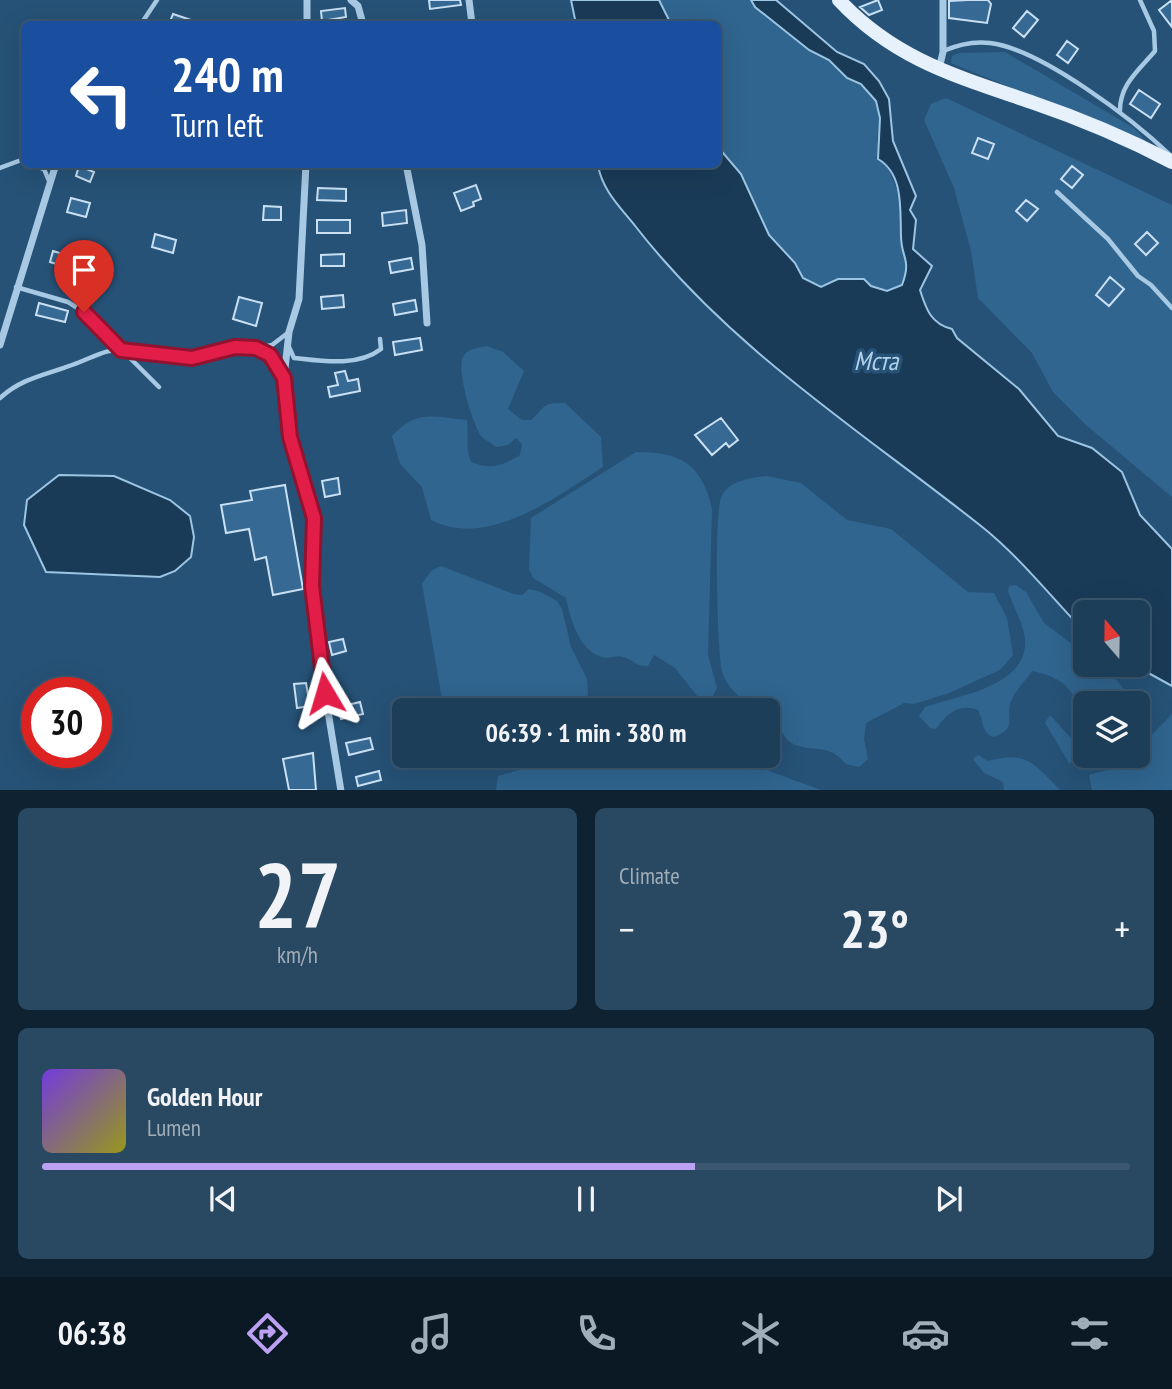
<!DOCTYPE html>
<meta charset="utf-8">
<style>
:root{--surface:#1c3e59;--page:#294962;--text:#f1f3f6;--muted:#a0aeba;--line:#3a576f;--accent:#bca0f2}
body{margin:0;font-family:"PT Sans Narrow",sans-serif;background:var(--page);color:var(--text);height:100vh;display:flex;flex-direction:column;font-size:26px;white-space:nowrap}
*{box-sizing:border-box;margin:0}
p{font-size:23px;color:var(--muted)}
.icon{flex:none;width:38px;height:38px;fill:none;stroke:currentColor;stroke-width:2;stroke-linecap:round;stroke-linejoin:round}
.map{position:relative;height:790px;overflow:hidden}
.panel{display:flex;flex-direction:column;gap:18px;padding:18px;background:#0f2231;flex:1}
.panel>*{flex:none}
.top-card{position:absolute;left:21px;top:21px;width:700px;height:147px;border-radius:10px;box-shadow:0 7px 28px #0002,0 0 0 2px var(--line);background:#1a4fa0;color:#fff;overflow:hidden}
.needle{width:46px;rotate:340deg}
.buttons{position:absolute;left:1073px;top:600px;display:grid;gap:14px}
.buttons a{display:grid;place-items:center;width:77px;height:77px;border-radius:10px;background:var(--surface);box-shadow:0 7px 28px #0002,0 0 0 2px var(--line);font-size:35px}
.speed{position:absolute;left:21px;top:677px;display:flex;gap:14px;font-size:35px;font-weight:700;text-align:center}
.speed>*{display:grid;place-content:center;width:91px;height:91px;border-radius:50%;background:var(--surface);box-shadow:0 7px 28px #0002,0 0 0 2px var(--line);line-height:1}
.speed .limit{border:10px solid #d22;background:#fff;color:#111}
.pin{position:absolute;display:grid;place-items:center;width:60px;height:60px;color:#fff;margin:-72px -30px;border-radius:50% 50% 50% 0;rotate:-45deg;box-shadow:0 0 7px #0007}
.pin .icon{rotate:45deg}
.me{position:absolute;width:77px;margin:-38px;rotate:353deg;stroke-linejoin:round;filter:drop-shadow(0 0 5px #0008)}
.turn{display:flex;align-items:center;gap:24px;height:147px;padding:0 35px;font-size:32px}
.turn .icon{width:91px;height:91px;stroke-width:2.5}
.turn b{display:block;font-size:49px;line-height:60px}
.big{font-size:52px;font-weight:800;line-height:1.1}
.panel .tile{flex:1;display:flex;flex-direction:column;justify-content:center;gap:10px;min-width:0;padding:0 24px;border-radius:10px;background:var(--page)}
.panel .dial{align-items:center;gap:0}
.dial b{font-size:91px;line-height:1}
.song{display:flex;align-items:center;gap:21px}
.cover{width:84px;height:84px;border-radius:10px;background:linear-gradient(135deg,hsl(260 70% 55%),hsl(60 70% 35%))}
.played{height:7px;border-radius:4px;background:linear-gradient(90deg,var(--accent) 60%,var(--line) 60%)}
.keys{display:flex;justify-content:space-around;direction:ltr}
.heat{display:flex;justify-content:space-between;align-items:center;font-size:38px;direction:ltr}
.panel .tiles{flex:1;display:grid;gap:18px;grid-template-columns:1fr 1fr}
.tile:last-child{grid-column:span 2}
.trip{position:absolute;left:392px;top:698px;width:388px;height:70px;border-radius:10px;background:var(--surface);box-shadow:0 7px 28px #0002,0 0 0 2px var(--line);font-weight:800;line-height:70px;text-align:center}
.tab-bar{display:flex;height:112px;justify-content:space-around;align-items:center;background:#0b1924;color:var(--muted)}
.tab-bar .icon{width:49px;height:49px}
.tab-bar .active{color:var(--accent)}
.tab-bar b{font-size:32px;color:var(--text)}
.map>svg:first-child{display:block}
.green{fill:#30658f}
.water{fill:#1a3b58;stroke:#9cc5e3;stroke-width:2}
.building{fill:#366a94;stroke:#cae0f2;stroke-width:2}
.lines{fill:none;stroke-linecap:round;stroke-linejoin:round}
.service{stroke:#a7c9e3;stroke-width:4.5}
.minor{stroke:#a7c9e3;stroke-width:7}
.primary{stroke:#e6f1fc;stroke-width:14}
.route-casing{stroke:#92132f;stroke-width:18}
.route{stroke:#e11d48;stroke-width:12}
.labels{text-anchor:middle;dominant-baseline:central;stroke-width:7;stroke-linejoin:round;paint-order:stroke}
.water-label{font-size:26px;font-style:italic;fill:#b2d2eb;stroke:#265277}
</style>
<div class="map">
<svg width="1172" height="791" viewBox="0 0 1172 791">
<rect width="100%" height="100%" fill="#265277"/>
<path class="green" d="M659,0h92l4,7 54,43 19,10 19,18 14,6 15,17 4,17 -3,22 24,60v36l7,33 -6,16 -15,6 -49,-12 -17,8 -18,-9 -8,-15 -26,-28 -28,-61 -23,-27v-123h-47z
M1005,52l129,76 16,17 -199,-82 1,-7 7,-3z
M946,98l226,107v292l-86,-72 -33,-33 -21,-39 -54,-55 -7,-47 -17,-63 -30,-68 7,-16z
M487,346l16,6 21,19 -16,38 14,11h9c16,-14 9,-17 34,-17l36,34 2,30c-47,30 -115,82 -172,53l-9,-33 -22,-23 -8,-28c25,-27 41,-19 75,-16 2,16 -2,27 4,42 20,8 31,4 49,-7l2,-11 -6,-6 -8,7 -12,2c-4,-3 -10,-7 -14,-10 -9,-11 -26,-67 -19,-80 4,-9 16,-9 24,-11z
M636,452c44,0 66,11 76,57l-4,146 9,33 -5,10 -14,-1 -23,-29 -21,-13 -6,11c-12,1 -15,-7 -25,-9 -5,-2 -11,1 -17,1 -27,-5 -35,-37 -40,-60l-33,-20 -4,-9 2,-51z
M767,476l34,7 46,37 44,9 77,63 26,1 13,25 6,37 -13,15 -51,23 -35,11 -10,-1 -38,20 -2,16 4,20 -9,8 -13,-3c-20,-24 -35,-9 -56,-22 -8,-6 -11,-20 -22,-25v-7c-17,0 -42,-21 -46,-39 -5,-21 -8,-155 -1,-173 7,-18 30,-20 46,-22z
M441,566l73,28 8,1 7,-6 12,3 16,9 5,8 9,38 16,32 1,14 -4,17h-140l-22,-126 9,-13z
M1016,585l10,7 18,31 41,31v11c21,0 39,19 46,38l-46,1v15c-15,-31 -17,-40 -53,-48 -6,9 -16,19 -20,28 -9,19 8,28 -18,38 -13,-4 -10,-16 -16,-27 -19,-7 -31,3 -42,19l-6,-1 -11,-12 6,-9c35,-12 104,-20 100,-69 -2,-15 -12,-32 -17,-47l1,-5z
M1172,714v76h-80l-3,-15 32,-9 10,-10h7v-7z
M1050,715l28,31 1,14 -10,3 -24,-40z
M978,755l10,6c39,-11 46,3 72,29h-56l-1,-8 -19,-9 -11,-14z
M568,756h175l29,16 49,18h-325l2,-14z"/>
<path class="water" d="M571,0h88l12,24h-95z
M751,0h25l61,52 27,12 15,17 10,18 4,42 23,55 -6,14 6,10 -3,29 19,17 -12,24c6,19 11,34 32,39l5,9 62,51 39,47 34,12 30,24 18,43 32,34v137l-38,-21h4v-53h-53v20c-34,-35 -66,-76 -104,-106 -120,-95 -250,-177 -345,-299 -16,-20 -34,-37 -38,-62l120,-1v-17l23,27 28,61 26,28 8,15 18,9 17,-8h26l7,7 16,5 15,-6c10,-26 -1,-27 -1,-49 -1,-26 3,-62 -23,-77l2,-41 -4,-17 -15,-17 -14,-6 -18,-18 -20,-10 -54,-43z
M59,475l55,1 56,24 20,16 4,21 -3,20 -16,14 -15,6 -114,-5 -22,-47 3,-25z"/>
<path class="building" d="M429,0h31l1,5 -31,4z
M878,0l4,10 -13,5 -9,-8z
M968,0h20l3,4 -4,19 -38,-5v-17z
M1172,0v27l-13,-17z
M345,8l1,9 -24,4 -1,-10z
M1027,11l11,9 -14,17 -11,-9z
M173,14l27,9v1h-31z
M1067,41l11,8 -10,14 -11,-8z
M1139,90l21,14 -9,14 -21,-14z
M978,138l16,6 -6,15 -16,-6z
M79,166l15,6 -4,10 -14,-6z
M1072,166l11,9 -11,13 -11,-9z
M476,185l5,14 -8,3 1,4 -13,5 -7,-18z
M318,188l28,1v12l-29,-1z
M71,198l19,5 -4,14 -19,-5z
M1026,200l12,9 -11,12 -11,-10z
M264,206l17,1v13h-18z
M406,210l1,13 -24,3 -1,-13z
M317,220h33v13h-33z
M1147,232l11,11 -12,12 -11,-11z
M155,234l21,6 -3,13 -21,-6z
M53,251l26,8 -3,11 -26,-8z
M344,254v12h-23v-11z
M411,258l2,11 -22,4 -2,-11z
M1110,277l14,12 -15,17 -13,-11z
M343,295l1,12 -22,2 -1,-12z
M239,297l23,6 -6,23 -23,-7z
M415,300l2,11 -22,4 -2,-11z
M39,303l29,8 -3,11 -29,-7z
M420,338l2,12 -27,5 -2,-13z
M345,371l3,10 10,-2 2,12 -30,6 -2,-10 10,-2 -3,-12z
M721,418l17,22 -9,7 -3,-4 -14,12 -17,-20z
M338,478l2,16 -15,3 -3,-16z
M285,485l18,104 -30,6 -7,-38 -11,3 -6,-31 -23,4 -5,-28 31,-5 -2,-9z
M343,639l3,12 -14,4 -3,-13z
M306,683l4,23 -13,2 -3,-24z
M360,702l3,12 -22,5 -2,-12z
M370,738l3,11 -24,6 -3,-12z
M313,753l3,37h-27l-6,-31z
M379,771l2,9 -23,6 -2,-9z"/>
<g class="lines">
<path class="service" d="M141,24l16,-24
M943,51c14,-6 32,-10 47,-8 51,6 144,77 181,113
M1120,112c-1,-27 19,-42 35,-61l-1,-20 -14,-31
M29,164l15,5 5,12
M0,168l24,-9
M1057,192l51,47 30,37 13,9 21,23
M16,287l52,15 16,10 75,75
M289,347l5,11c28,3 64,9 87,-9l-1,-10
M257,348l15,-3 17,-13
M0,398c22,-20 45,-23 72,-33 20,-7 34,-17 56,-16 22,2 42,10 64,9 21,-1 42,-15 63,-10 15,3 21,17 29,29"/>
<path class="minor" d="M351,0l7,6 5,18
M469,0l3,24
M307,24v-24
M939,69l4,-17v-52
M306,164l-7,135 -10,33 -5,46 6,59 24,81 -2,68 13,107 16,98
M406,164l16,81 5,78
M0,345l56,-181"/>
<path class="primary" d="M839,0c56,60 120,77 195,103 47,16 94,36 138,59"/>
</g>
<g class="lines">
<g class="route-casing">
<path id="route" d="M84,312l37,38 71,8 43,-11 21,1 14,7 14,23 6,59 24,81 -2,68 13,107"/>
</g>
<use href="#route" class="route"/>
</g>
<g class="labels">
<g class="water-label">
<text x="876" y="360">Мста</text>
</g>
</g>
</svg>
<div class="buttons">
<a><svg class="needle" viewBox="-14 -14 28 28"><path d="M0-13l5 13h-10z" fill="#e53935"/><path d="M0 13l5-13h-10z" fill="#a0aeba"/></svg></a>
<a><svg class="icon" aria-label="layers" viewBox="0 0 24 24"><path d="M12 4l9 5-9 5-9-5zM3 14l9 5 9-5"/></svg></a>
</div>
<div class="speed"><div class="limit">30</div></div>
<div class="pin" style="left:84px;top:312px;background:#d93025"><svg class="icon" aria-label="arrive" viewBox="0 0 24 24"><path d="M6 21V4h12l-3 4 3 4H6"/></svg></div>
<svg class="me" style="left:325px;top:693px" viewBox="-20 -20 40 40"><path d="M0-17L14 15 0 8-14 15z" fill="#e11d48" stroke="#fff" stroke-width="4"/></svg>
<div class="trip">06:39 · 1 min · 380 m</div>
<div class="top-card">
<div class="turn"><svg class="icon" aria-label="left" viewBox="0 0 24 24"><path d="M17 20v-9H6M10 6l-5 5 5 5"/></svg><div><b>240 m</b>Turn left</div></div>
</div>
</div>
<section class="panel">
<div class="tiles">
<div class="tile dial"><b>27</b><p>km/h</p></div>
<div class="tile"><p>Climate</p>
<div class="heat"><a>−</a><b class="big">23°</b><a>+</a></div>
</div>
<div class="tile">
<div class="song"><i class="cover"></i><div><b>Golden Hour</b><p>Lumen</p></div></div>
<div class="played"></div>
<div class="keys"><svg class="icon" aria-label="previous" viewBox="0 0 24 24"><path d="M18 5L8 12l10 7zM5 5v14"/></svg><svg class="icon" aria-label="pause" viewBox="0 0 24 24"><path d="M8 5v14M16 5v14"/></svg><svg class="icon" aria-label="next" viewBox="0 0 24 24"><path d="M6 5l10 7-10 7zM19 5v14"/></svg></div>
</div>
</div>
</section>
<nav class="tab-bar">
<b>06:38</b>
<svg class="icon active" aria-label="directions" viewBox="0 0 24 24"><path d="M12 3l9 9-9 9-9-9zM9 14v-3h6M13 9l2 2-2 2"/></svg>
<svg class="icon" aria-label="music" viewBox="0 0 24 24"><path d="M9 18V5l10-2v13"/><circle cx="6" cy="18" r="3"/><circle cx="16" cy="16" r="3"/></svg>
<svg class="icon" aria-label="phone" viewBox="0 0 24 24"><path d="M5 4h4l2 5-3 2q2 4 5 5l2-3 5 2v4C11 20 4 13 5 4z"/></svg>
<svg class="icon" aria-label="climate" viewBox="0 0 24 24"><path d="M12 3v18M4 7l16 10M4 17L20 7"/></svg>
<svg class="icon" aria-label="car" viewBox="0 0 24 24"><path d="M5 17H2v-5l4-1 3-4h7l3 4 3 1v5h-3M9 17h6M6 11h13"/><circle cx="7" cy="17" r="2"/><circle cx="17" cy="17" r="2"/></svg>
<svg class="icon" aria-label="filters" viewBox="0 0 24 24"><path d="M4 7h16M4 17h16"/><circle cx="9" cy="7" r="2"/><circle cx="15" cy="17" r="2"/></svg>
</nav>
